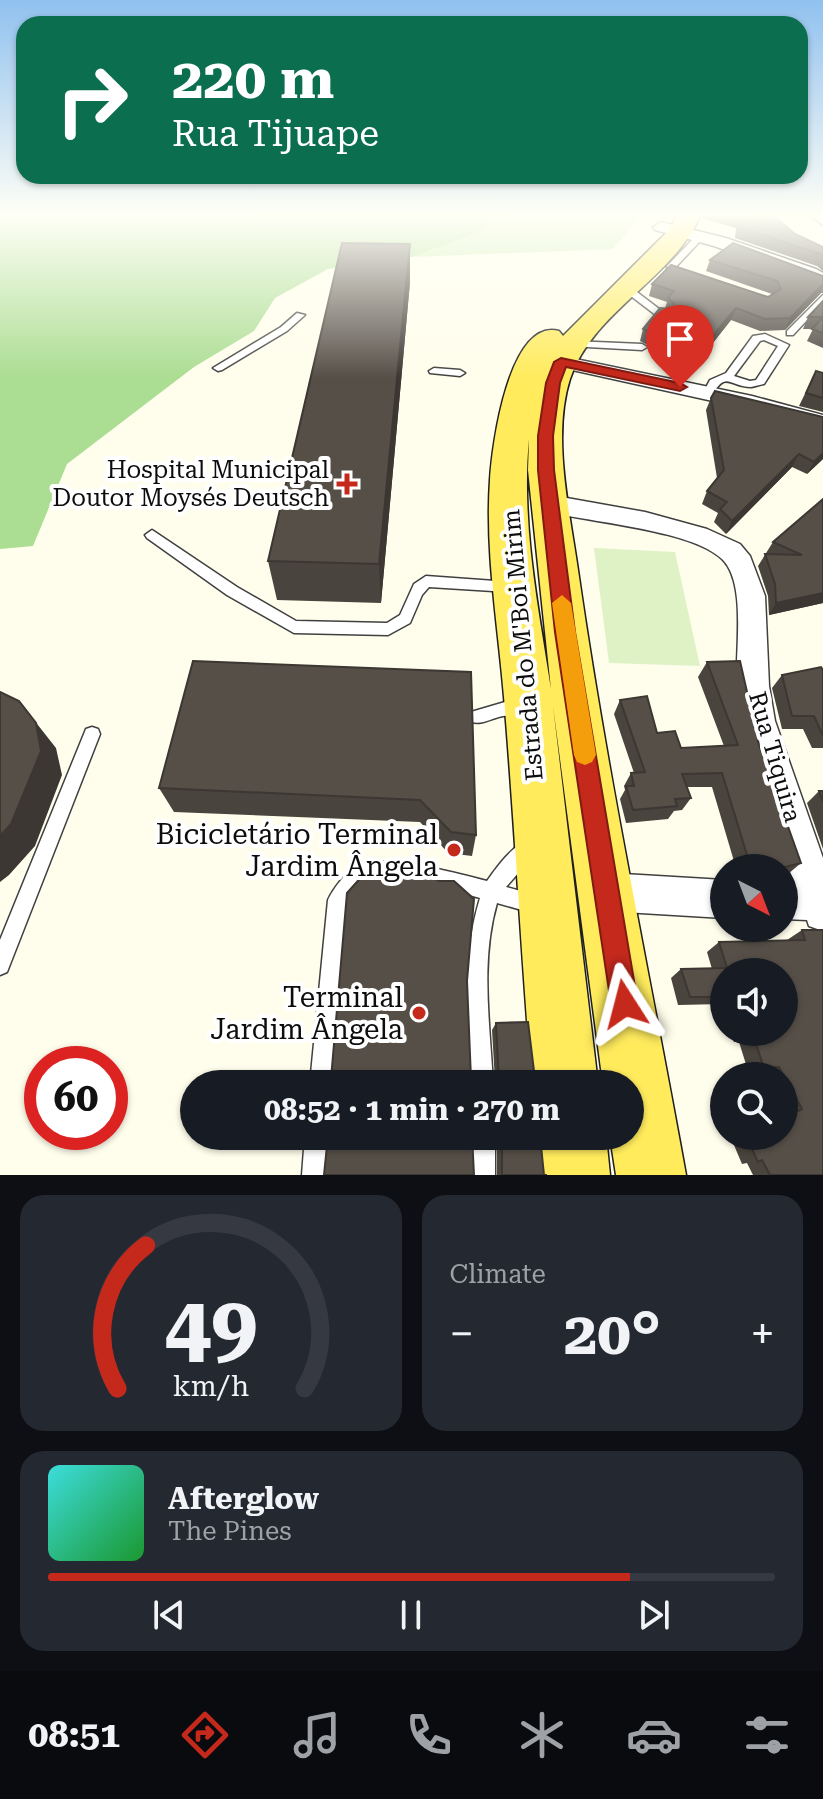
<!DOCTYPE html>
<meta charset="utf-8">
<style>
:root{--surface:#171b24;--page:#242831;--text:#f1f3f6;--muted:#9ea1a6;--line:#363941;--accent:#c5291c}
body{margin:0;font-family:"Roboto Serif",serif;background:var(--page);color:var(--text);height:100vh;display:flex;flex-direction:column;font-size:30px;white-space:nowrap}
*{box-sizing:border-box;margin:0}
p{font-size:26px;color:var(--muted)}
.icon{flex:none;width:44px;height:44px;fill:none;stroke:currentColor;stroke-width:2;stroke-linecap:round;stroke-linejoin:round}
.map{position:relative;height:1175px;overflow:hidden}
.details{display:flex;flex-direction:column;gap:20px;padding:20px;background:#0d0f14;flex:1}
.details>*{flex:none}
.hud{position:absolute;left:16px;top:16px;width:792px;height:168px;border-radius:24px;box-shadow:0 2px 6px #0004;background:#0b6e4f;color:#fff;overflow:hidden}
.needle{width:52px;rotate:138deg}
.tools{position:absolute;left:710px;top:854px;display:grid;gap:16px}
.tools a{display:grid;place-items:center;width:88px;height:88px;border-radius:50%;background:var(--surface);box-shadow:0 2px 6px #0004;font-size:40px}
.speed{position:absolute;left:24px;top:1046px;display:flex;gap:16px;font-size:40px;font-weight:700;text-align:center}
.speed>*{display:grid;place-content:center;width:104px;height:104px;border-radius:50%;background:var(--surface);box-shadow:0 2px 6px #0004;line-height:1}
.speed .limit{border:12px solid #d22;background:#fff;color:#111}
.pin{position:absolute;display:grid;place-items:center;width:68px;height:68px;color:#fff;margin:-82px -34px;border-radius:50% 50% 50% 0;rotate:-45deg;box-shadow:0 0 8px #0007}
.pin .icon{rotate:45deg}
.me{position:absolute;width:88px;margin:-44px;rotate:351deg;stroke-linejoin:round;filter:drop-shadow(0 0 6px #0008)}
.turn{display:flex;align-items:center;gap:28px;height:168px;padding:0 24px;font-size:36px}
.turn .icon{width:104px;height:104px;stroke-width:2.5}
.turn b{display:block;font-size:56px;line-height:68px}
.big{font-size:60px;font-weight:700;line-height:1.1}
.details .widget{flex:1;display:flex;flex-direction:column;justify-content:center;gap:12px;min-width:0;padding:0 28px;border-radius:24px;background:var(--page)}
.details .dial{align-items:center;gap:0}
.dial svg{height:208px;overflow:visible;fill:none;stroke:var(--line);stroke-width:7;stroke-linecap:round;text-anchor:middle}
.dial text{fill:var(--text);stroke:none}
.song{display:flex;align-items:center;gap:24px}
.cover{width:96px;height:96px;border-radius:12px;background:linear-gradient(135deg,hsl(180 70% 55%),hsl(130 70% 35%))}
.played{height:8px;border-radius:4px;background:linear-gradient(90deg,var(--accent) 80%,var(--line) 80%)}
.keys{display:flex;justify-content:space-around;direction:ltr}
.heat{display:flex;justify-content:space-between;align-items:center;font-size:44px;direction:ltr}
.details .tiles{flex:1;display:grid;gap:20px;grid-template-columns:1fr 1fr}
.widget:last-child{grid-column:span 2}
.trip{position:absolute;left:180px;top:1070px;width:464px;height:80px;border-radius:40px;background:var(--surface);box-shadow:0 2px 6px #0004;font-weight:700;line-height:80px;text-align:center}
.tab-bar{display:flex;height:128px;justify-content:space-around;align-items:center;background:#090b0e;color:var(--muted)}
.tab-bar .icon{width:56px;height:56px}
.tab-bar .current{color:var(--accent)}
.tab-bar b{font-size:36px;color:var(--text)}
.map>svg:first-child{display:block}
.green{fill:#caecb4}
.forest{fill:#abdd92}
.pitch{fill:#def2c6}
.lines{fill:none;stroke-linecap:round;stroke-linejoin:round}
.lane-casing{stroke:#404040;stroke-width:3}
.street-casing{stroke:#404040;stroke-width:3}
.primary-casing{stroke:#1e1e1e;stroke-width:3}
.lane{fill:#fff;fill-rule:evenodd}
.street{fill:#fff;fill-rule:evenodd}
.primary{fill:#ffeb5c;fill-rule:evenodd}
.wall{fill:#4a443e}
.shaded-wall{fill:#3c3732}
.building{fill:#564f48;stroke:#3c3732;stroke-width:2}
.route{fill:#c5291c;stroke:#801b12;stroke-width:2}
.slow{fill:#f59e0b}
.poi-dot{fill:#c5291c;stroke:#fff;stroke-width:3}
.labels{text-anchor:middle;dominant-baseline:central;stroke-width:8;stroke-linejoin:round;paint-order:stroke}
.poi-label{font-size:24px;fill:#0d0d0d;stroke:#fff;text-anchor:end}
.street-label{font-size:24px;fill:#0d0d0d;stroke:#fff}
.near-poi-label{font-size:28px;fill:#0d0d0d;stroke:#fff;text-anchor:end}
</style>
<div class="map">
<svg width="823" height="1175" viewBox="0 0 823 1175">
<rect width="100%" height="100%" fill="#fffeec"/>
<path class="green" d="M497,214h145l-29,35 -201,8 66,-24z"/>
<path class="forest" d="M0,214h497l-19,19 -66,24 -84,12 -53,29 -21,33 -60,36 -127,97 -34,82 -33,3z"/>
<path class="pitch" d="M594,548l81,4 25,114 -91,-3z"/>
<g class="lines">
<g class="lane-casing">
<path id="lane" d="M697,235l7,2 -31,33h-6v-4z
M623,286h6l38,29v4h-6l-38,-29z
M823,295v8l-30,32h-6v-4z
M297,313l8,2 -18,16 -65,39 -4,1 -5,-3 68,-41z
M765,334l24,11 -25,39c-1,0 -12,3 -13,3 -22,0 -24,-17 -39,8h-8l-1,-2 7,-13 16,-7 27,-37zM764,340l14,6 -22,34 -6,1 -16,-5 26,-35z
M573,341l69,3 5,3 -5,3 -73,-4 -1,-2z
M434,368l26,2 5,3 -5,3 -30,-3 -1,-2z
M152,530l85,57 59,34 91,2 13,-8 14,-31 12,-8 83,6 5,1 2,4 -2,4 -5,1 -80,-5 -7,8 -12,28 -22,12 -94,-2 -67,-38 -80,-57 -2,-3z
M505,702l25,3 2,5 -2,5c-9,3 -18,0 -27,1 -11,2 -20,9 -32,6l-2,-5 2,-5z
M92,727l6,2 2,5 -93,238 -7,3v-35l84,-206 2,-5z
M529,839l6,3 3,6 -3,6 -29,33 37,10 3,7 -3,7 -7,3 -39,-11c-17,59 -7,121 -4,181h-22c-3,-63 -10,-125 9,-186 -38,-11 -75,-19 -114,-16l-19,22 -15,180h-22l18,-184c5,-11 18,-28 28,-34 23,-14 105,8 131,15 10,-14 25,-35 42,-42z
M305,1136h24l-3,39h-24z
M471,1136h24v39h-22z"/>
</g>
<g class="street-casing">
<path id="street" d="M809,214h14v11z
M661,222l65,16 90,31 7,4v13l-109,-40 -59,-16 -2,-3z
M561,356l191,40 71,19v14l-74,-20 -195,-43 -3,-4 3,-4z
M550,495l95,17 62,17 33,15 10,12 15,40 4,90 6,35 48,137v73l-14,-5 -2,-6 -23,-1v-38h9c-19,-64 -52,-131 -56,-198 -2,-33 10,-100 -15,-124 -31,-30 -138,-37 -181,-49l-4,-6 4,-6z
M607,873l117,7v38l-117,-7 -13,-6 -6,-13 6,-13z"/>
</g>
<g class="primary-casing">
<path id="primary" d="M677,214h24c-27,65 -108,96 -131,165 -19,59 1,138 9,198 29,201 71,399 107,598h-70l-6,-39h20v-52h-27l-50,-378 45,378h-66c-11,-129 -17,-258 -28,-387 -6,-72 -19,-144 -14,-217 2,-35 19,-162 69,-149l4,5 107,-107zM529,439l-1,31 23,219c-13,-83 -30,-166 -22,-250z
M536,1136h70l4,39h-70z"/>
</g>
<use href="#lane" class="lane"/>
<use href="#street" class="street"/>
<use href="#primary" class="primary"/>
</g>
<path class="wall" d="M702,214h69l24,20 28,13v24l-6,-5 -82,-28 1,-10 -34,-10z
M710,260l113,16v17h-2l-36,37 -25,1 -29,-11 -30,38 -37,-13 -5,6 -19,-10 3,-12 22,-21 2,-6 -18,-6 3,-12 116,13 4,-3 -66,-23z
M410,282l-29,321 -104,-3 -9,-39z
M823,301v47l-16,-7 6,-12h-10l5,-12z
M816,371l7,2v39l-24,-6z
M711,398l112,61 -16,15 -15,-7 -66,67 -12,-12 4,-9 -16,-9 5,-13 10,-13 -11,-68z
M823,499v104l-54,12 -1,-19 -10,-30 15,-24z
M707,662l52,83 42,118 -13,11 1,4 -5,4v-14h-48l-24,-81h-25l4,11 -9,12 -8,1 -6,8 -42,4 -6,-24 5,-9 -1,-4 7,-13h3l-20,-59 6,-14 37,33 24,15 43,-2 -26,-69z
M823,670v78h-11l-9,-19h-21l-10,-41 10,-13z
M471,672l5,163 -4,21 -24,-3 -28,-31 -246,-10 -15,-24z
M819,791h4v58l-16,-46z
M802,930h21v245h-70l-6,-12 -5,1 -11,-26 5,-2h48v-60h-19l-2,-4 -14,2 -10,-32h-5l-3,-10h53l-60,-60v36l-1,-4 -45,1 -7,-27 10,-9h31l-5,-17 12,-10 68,-2z
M496,1023l39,56 22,3 -229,2 143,-5 3,3 21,-1 -3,-51z
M497,1136h43l4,39h3h-50z"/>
<path class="shaded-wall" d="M410,244v38l-29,321 -2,-39z
M823,284l-2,9 -36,37 5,-12z
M736,308l-5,12 -30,38 4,-13z
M668,333l-4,12 -5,6 4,-12z
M823,453v6l-16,15 7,-12z
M799,454l-7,13 -66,67 6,-13z
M823,593v10l-54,12 7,-12z
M19,701l37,47 6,27 -27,71 -26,29 -9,7v-46z"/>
<path class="building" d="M728,214h43l24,20 28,13v8l-85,-28 2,-10z
M342,243l68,1 -31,320 -111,-3z
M733,243l90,33v8l-33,34 -25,1 -29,-11 -31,37 -37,-12 -5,6 -20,-10 17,-21 13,1 1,-6 -6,-5 6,-7 -22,-7 19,-19 97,32 13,-8 -4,-8 -67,-21z
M823,301v16h-15z
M823,317v16l-11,-4z
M816,371l7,2v25l-17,-5z
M715,391l108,26v36l-9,9 -15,-8 -67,67 -12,-12 7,-7 -20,-11 17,-21 -13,-72z
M823,499v94l-47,10 -1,-19 -10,-30 37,1 -29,-13z
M193,661l278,11 5,163 -25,-3 -31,-32 -261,-12z
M740,661l19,84 42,118 -16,4 4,11h-5v-10h-33l-29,-95 -40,1 9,24 -16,1 2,7 -44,4 -7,-24h8l-3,-13 14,-1 -25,-72 27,-4 10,37 18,-2 6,17 57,-3 -31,-83z
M821,667l2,3v66l-9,-20h-22l-10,-41z
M0,692l19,9 17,22 5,28 -30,73 -11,12z
M819,791h4v11z
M364,874l66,2 9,5h15l20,18 -7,82 4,98 3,3 25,-1 -3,-58 32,-1 7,57 22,3 1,2h-230l3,-5 16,-186z
M802,930h21v245h-53l-8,-15 -4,2 -12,-26h38v-18l18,-9 -23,-42 -15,1 -11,-33h-5l-1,-3h37v-60h-60v25h-34l-9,-28 46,-1 -8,-26 86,-2z
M328,1136h144l2,39h-150z
M502,1136h38l4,39h3h-45z"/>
<linearGradient id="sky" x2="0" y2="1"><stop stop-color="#90c1ef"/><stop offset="0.57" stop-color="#fffff6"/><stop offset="1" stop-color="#fffff6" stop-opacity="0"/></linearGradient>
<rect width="823" height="378" fill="url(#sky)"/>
<path class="route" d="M561,358l119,25 7,4 -7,4 -114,-24 -6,16 -7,53 1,34 21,162 63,372 -4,9 -9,4 -10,-4 -4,-9 -56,-372 -17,-162v-34l8,-53 8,-21z"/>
<path class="slow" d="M562,595l9,8 25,152 -4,7 -7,3 -8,-3 -3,-7 -22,-152z"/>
<g class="poi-dot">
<path d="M343 472h8v8h8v8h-8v8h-8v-8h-8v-8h8z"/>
<circle cx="454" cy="850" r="8"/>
<circle cx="419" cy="1013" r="8"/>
</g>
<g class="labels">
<g class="poi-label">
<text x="329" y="470">Hospital Municipal<tspan x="329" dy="28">Doutor Moysés Deutsch</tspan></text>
</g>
<g class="street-label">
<text transform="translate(523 645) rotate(-95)">Estrada do M'Boi Mirim</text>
<text transform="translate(775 757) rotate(74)">Rua Tiquira</text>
</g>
<g class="near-poi-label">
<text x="438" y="834">Bicicletário Terminal<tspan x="438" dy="32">Jardim Ângela</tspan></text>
<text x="403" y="997">Terminal<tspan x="403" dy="32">Jardim Ângela</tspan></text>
</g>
</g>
</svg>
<div class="tools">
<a><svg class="needle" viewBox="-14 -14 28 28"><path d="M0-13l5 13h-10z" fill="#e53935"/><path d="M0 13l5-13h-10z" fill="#9ea1a6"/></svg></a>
<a><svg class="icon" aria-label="sound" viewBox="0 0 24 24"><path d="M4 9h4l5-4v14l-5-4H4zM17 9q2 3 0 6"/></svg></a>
<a><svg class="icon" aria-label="search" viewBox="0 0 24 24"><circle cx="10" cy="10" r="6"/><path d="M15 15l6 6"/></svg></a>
</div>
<div class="speed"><div class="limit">60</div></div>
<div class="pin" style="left:680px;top:387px;background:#d93025"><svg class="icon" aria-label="arrive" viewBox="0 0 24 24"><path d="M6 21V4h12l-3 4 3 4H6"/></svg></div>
<svg class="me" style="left:625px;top:1004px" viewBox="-20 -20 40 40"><path d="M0-17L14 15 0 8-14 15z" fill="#c5291c" stroke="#fff" stroke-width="4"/></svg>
<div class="trip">08:52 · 1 min · 270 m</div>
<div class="hud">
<div class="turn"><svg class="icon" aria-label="right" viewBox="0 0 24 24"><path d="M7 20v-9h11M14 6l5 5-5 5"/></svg><div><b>220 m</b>Rua Tijuape</div></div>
</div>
</div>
<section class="details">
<div class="tiles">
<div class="widget dial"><svg viewBox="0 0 100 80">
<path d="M14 69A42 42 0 1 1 86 69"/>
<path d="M14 69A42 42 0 0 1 25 14" stroke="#c5291c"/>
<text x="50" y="56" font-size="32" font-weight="700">49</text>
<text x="50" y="72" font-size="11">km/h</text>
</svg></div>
<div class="widget"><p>Climate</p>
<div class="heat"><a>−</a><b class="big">20°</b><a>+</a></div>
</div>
<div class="widget">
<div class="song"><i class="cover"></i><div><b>Afterglow</b><p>The Pines</p></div></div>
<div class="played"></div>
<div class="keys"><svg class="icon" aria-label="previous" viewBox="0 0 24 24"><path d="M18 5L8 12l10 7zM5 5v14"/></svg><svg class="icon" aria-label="pause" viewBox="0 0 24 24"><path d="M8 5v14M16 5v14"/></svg><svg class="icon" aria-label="next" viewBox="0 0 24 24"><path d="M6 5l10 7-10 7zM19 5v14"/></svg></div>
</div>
</div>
</section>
<nav class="tab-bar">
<b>08:51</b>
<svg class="icon current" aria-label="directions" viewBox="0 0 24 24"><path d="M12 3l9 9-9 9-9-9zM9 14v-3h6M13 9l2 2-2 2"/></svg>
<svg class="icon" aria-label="music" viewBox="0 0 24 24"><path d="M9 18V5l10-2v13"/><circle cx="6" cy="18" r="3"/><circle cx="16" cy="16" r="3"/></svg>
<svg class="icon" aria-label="phone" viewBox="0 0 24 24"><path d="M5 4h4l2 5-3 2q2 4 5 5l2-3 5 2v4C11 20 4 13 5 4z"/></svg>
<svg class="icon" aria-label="climate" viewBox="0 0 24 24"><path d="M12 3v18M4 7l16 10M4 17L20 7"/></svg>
<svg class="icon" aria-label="car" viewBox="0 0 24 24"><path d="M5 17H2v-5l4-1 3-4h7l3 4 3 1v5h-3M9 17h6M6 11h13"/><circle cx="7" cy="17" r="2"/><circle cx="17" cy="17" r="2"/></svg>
<svg class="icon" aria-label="filters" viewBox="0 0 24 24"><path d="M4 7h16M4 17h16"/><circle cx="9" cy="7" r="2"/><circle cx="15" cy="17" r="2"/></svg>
</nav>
